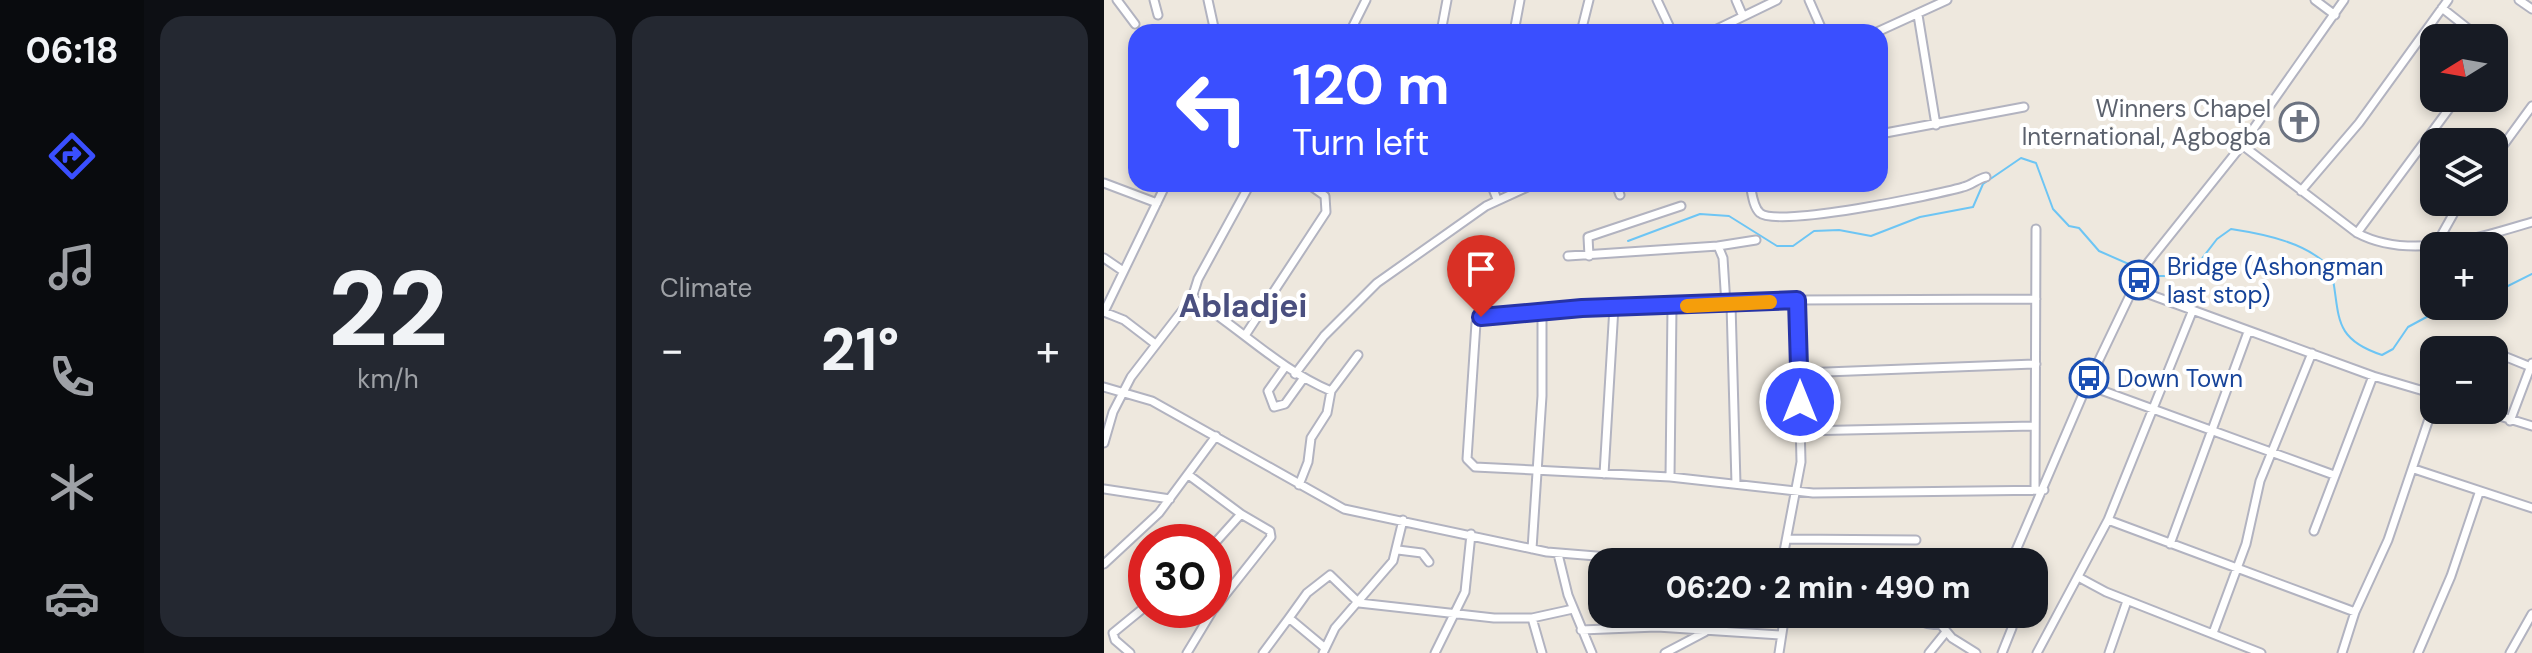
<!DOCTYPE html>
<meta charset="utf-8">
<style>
:root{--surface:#171b24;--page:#242831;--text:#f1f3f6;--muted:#9ea1a6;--accent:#3a4fff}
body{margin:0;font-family:"DM Sans",sans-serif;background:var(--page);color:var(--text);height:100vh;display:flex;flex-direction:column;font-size:30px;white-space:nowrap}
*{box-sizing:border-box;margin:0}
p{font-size:26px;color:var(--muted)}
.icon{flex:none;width:44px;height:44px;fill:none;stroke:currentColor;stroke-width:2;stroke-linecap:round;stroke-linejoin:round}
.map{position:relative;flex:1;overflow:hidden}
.side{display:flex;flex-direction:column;gap:16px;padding:16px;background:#0d0f14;width:960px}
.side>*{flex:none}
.hud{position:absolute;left:24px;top:24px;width:760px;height:168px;border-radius:24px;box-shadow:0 4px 12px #0003;background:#3a4fff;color:#fff;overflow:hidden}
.needle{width:52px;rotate:259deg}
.fabs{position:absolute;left:1316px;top:24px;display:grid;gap:16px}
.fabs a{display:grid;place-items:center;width:88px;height:88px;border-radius:16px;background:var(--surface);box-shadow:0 4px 12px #0003;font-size:40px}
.speed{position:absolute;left:24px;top:524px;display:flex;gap:16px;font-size:40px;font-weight:700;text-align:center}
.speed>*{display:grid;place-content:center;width:104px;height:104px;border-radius:50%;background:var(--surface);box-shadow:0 4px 12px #0003;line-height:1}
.speed .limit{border:12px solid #d22;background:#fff;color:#111}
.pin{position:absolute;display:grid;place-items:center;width:68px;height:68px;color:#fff;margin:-82px -34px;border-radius:50% 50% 50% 0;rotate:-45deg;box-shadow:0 0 8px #0007}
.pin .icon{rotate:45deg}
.me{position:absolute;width:88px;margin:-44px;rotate:0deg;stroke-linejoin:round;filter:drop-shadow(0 0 6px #0008)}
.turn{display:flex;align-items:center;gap:28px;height:168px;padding:0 32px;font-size:36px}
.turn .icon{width:104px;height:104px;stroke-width:2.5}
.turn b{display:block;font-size:56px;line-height:68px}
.big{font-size:60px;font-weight:800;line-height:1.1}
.side .tile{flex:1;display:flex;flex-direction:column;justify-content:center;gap:12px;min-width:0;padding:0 28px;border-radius:24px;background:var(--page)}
.side .dial{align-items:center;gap:0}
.dial b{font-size:104px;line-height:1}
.heat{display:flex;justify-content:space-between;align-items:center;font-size:44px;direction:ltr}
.side .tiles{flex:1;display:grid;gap:16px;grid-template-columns:repeat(2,1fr)}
.trip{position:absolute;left:484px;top:548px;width:460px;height:80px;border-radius:24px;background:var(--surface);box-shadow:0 4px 12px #0003;font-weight:800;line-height:80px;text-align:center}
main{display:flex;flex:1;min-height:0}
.dock{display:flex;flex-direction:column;width:144px;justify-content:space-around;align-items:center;background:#090b0e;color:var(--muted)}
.dock .icon{width:56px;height:56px}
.dock .selected{color:var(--accent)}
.dock b{font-size:36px;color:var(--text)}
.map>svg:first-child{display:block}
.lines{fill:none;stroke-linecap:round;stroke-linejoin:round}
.stream{stroke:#6dc5f4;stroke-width:2}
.minor-casing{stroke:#b2b3c0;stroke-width:11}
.minor{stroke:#fff;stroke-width:7}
.route-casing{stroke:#2633a6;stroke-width:20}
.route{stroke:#3a4fff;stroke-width:14}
.slow{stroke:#f59e0b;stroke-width:14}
.labels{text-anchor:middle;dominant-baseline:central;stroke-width:8;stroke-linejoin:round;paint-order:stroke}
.worship-label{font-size:24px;fill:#5b616d;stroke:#fff;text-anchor:end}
.transit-label{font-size:24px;fill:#164399;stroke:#fff;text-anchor:start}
.district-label{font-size:32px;font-weight:bold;fill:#4a4f7f;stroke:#fff}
</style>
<main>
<nav class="dock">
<b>06:18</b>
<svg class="icon selected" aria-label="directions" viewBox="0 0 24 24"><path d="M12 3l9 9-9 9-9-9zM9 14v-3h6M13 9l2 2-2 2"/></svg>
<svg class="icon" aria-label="music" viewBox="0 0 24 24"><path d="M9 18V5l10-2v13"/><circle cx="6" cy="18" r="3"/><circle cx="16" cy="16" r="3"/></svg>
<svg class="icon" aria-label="phone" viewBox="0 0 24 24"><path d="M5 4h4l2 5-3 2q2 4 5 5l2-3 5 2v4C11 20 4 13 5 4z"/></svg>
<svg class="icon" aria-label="climate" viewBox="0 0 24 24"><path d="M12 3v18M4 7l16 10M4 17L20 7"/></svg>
<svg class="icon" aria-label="car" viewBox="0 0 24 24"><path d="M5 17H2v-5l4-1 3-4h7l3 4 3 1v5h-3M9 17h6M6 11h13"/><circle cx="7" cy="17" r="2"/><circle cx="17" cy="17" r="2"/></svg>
</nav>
<section class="side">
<div class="tiles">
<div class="tile dial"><b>22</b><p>km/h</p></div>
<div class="tile"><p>Climate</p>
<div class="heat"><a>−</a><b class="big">21°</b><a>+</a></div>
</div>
</div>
</section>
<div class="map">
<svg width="1428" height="653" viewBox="0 0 1428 653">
<rect width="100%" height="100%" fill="#eee8de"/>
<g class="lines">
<path class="stream" d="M524,241l72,-27 29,2 48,30h16l21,-15 25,-1 32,6 49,-19 53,-10 10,-23 38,-26 15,5 17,46 16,17 10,2 20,23 57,25h24l17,-11 20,-26 14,-10c33,5 78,14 100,40 10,45 -1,69 51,86l11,-6 15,-22 39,-21
M1390,293l38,-19"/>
<g class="minor-casing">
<path id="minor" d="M13,0l18,24
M50,0l4,15
M104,0l7,32
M553,0l15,32
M632,0l6,14
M705,0l14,32
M1211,0l20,15
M1415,0l13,9
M1338,8l38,30
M814,15l18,110
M246,32l16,-32
M337,32l6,-32
M410,32l6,-32
M477,32l8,-32
M607,32l66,-32
M773,32l70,-32
M32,96v19
M776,134l144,-27
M1138,145l115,88c53,28 121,5 175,-11
M1390,158l38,-52
M0,183l53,20
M387,184l6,15
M512,184l4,11
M646,184c2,9 3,23 10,29 16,15 176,-18 203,-26 9,-2 14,-8 23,-10
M1197,191l58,-68 89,-123
M1253,233l100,-135
M1333,243l23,-41
M614,246l38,-6
M464,256l150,-10 5,12 3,47
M485,256l-1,-19 93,-31
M0,258l19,13
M1028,288l241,88 61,18
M88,298c48,30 87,71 139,93
M932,299l-239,1 -215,8 -94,7 -12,8 -9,136 8,8 195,10 143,16 231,-3
M627,304l5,180
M142,334l80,-122 -1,-16 -17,-12
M50,343l-30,-23 -20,-8 62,-128
M1376,346l10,4
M1390,352l37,15
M181,367l-17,24 6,16 11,-3 18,-25
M696,373l236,-9
M191,374l29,-38 53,-53 109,-77 48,-22
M983,385l247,90
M0,387l48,14 192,108 203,43 123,10
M1376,410l52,16
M1406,421l22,-58
M696,431l234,-5
M0,443l9,-31 18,-35 61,-79 6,-19 52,-95
M1310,469l118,39
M500,474l10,-167
M86,476l51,38 -27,30
M566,477l2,-170
M195,485l9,-23 3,-24 16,-25 4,-22 27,-36
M0,489l66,10
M931,489l1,-260
M1004,520l247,92
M1210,531l59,-155
M684,539l128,1
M1066,544l78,-212
M428,549l10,-153v-82
M294,550l24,3 7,9
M454,554l10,41 24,58
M678,562l19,-100 -4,-162
M907,562l76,-177 55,-115 100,-125 102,-145
M0,564l55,-51 57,-77
M976,578l26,14 155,61
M110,609l57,-72 -1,-6 -29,-17
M798,614c25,11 39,17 64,0
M428,618l10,35
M838,626l10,12 24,15
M477,630l76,-3 124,8
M1109,633l33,-89 14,-63 52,-128
M221,648l-36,-30 18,-25 23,-18 29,28 135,15h38l41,-9
M26,653l-15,-13 -2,-7 33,-27
M83,653l26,-43
M159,653l26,-35
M219,653l12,-25 58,-67 10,-41
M331,653l30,-61 6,-58
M561,653l40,-21
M675,653l6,-39
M825,653l17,-21
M898,653l10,-25 1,-14
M933,653l71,-133 84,-208
M1005,653l18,-52
M1238,653l13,-41 33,-72 46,-136
M1314,653l33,-77 28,-83
M1406,653l22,-39"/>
</g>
<use href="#minor" class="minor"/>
</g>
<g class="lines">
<g class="route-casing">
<path id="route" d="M377,317l101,-9 215,-8 3,102"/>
</g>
<use href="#route" class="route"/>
<path class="slow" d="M583,306l83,-4"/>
</g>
<defs>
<g id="church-ring" transform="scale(2)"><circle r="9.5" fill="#fff" stroke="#6b7280" stroke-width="1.5"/><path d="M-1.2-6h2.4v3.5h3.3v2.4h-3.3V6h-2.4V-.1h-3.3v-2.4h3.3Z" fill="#6b7280"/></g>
<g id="bus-ring" transform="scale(2)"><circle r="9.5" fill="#fff" stroke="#1a4fb4" stroke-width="1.5"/><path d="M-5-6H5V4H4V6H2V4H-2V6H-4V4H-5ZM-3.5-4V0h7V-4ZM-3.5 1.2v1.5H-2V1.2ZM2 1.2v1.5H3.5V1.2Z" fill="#1a4fb4"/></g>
</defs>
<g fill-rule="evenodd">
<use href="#church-ring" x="1195" y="122"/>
<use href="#bus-ring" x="1035" y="280"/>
<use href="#bus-ring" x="985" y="378"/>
</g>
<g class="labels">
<g class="worship-label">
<text x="1167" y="108">Winners Chapel<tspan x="1167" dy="28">International, Agbogba</tspan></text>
</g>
<g class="transit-label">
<text x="1063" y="266">Bridge (Ashongman<tspan x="1063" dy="28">last stop)</tspan></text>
<text x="1013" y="378">Down Town</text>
</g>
<g class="district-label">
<text x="139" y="306">Abladjei</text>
</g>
</g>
</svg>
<div class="fabs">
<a><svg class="needle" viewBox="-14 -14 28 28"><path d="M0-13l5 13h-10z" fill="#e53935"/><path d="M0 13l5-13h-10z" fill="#9ea1a6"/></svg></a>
<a><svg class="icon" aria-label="layers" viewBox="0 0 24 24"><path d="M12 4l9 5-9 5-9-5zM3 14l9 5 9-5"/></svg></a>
<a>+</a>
<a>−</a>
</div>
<div class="speed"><div class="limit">30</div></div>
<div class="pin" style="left:377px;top:317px;background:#d93025"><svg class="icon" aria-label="arrive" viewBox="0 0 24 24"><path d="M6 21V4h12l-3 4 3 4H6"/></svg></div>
<svg class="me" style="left:696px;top:402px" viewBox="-20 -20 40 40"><circle r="17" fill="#3a4fff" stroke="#fff" stroke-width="3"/><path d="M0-11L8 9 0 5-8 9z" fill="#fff"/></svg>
<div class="trip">06:20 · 2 min · 490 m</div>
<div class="hud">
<div class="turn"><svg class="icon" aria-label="left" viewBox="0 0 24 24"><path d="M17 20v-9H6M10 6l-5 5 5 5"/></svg><div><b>120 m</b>Turn left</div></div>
</div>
</div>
</main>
